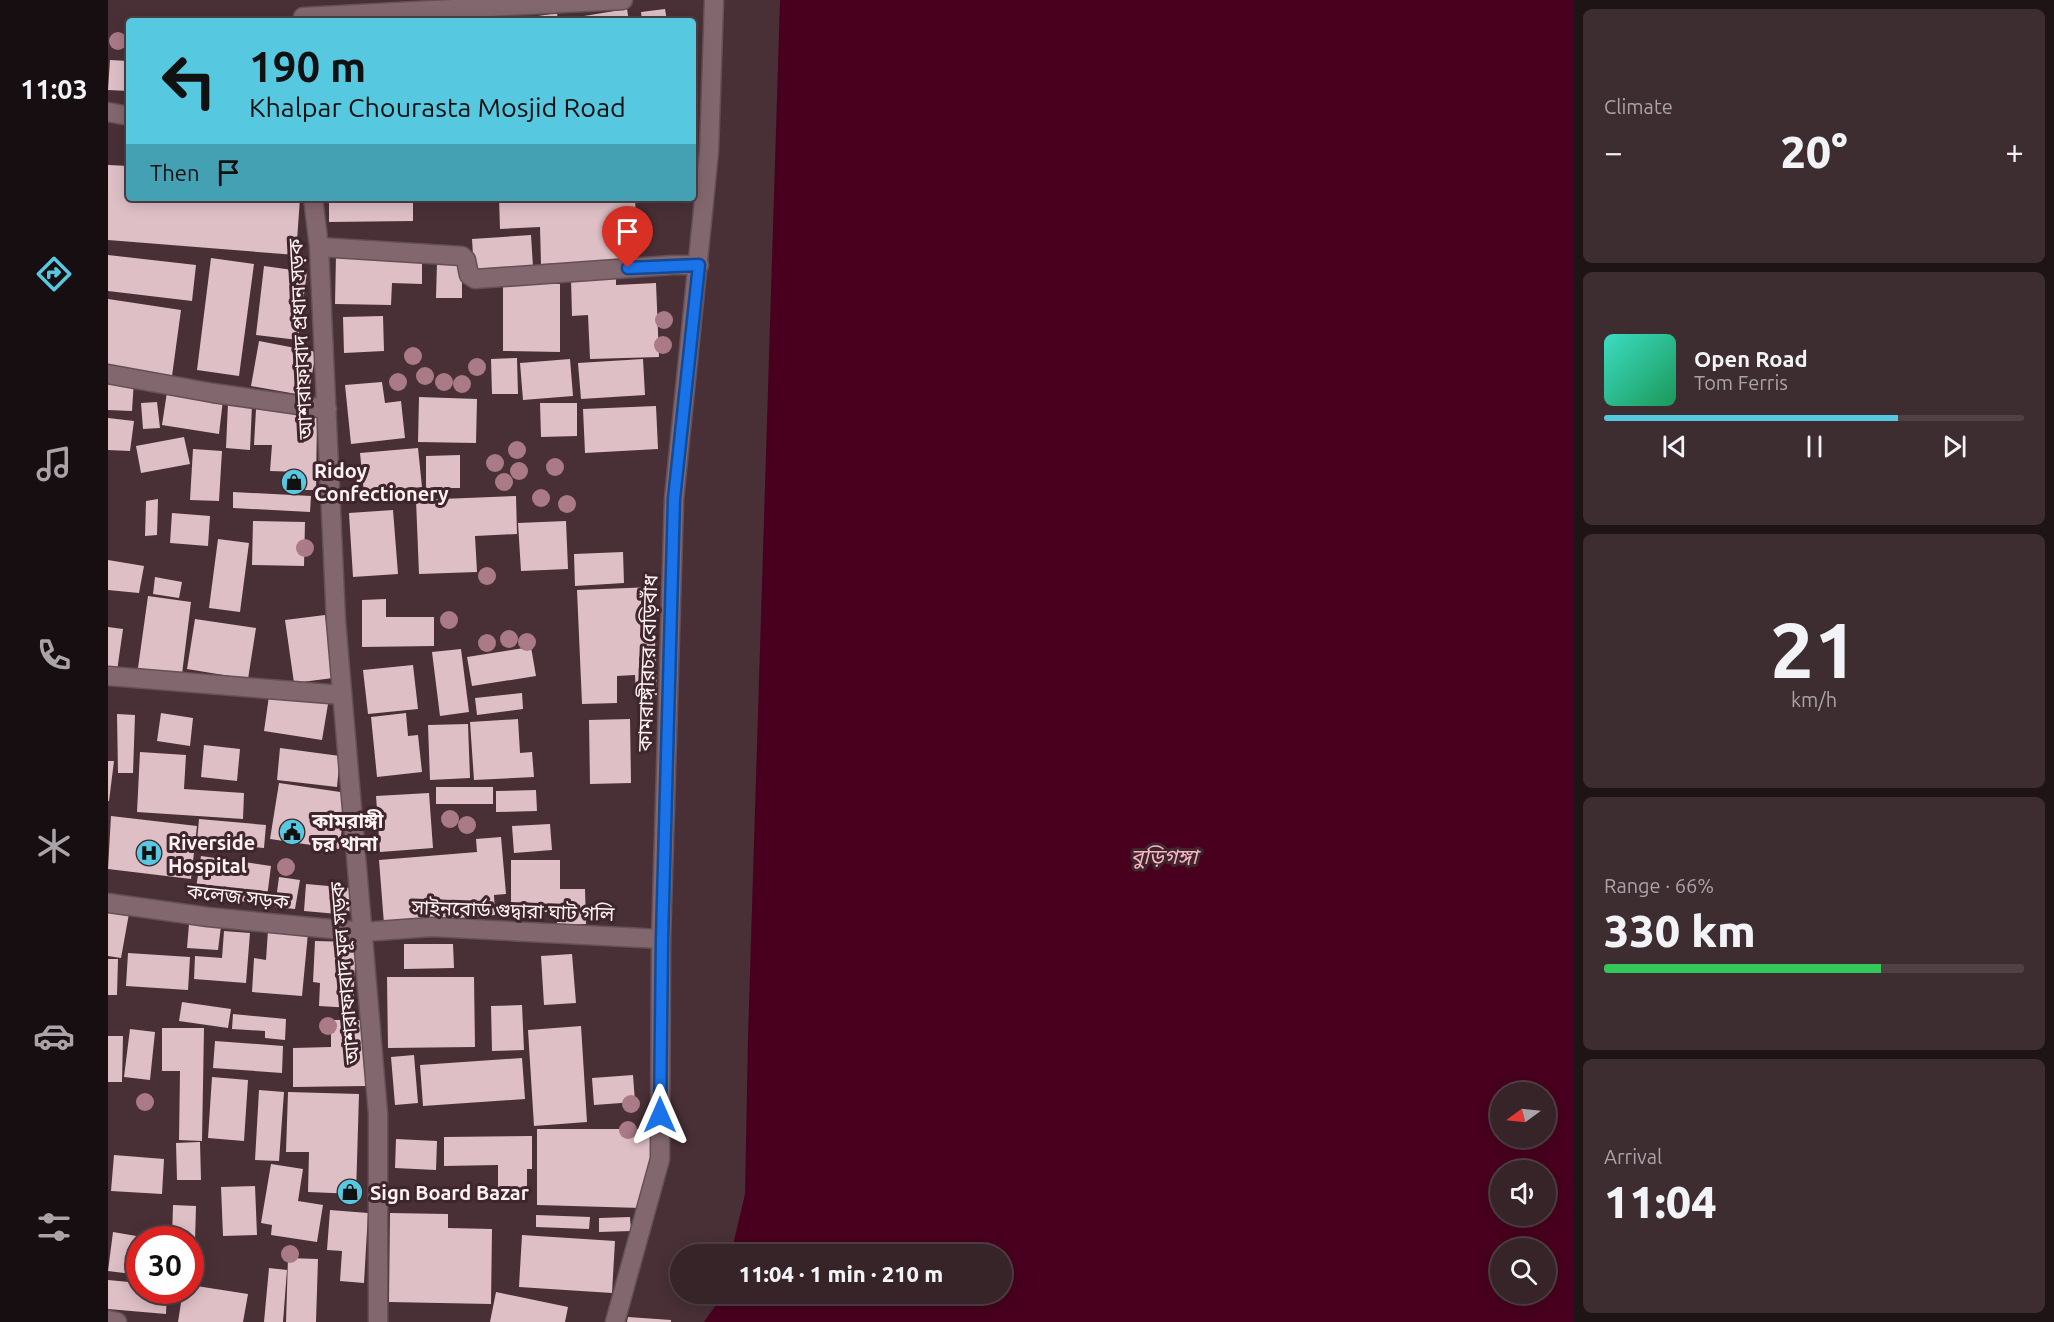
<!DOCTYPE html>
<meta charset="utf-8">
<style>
:root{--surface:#362428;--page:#3d2c30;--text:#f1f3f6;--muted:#aaa4a8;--line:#504145;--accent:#56c9e0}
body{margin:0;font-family:Ubuntu,"Noto Sans Bengali",sans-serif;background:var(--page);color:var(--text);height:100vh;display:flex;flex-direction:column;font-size:22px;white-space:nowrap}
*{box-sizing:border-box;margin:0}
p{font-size:20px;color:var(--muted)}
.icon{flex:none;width:33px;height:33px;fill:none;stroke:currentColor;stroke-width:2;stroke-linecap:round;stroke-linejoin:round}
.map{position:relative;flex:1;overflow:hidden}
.sheet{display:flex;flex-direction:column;gap:9px;padding:9px;background:#1e1416;width:480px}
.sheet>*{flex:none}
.guide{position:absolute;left:18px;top:18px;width:570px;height:183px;border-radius:6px;box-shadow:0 3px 15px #0003,0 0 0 2px var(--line);background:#56c9e0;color:#111;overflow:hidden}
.needle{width:39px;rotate:255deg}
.tools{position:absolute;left:1382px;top:1082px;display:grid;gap:12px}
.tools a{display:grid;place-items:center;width:66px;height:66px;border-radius:50%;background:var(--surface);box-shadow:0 3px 15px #0003,0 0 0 2px var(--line);font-size:30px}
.speed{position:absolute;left:18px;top:1226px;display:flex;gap:12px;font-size:30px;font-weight:700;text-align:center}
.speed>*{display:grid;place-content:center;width:78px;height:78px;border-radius:50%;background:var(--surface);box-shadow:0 3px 15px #0003,0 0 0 2px var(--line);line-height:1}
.speed .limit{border:9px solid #d22;background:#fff;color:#111}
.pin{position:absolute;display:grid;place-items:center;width:51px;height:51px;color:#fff;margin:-62px -26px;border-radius:50% 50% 50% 0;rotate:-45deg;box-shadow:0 0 6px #0007}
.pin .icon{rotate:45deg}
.me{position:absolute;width:66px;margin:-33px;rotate:0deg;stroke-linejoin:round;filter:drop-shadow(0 0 4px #0008)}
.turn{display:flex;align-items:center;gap:21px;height:126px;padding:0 24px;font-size:27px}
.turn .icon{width:78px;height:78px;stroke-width:2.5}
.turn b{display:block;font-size:42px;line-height:51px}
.then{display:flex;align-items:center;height:57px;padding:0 24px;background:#0003;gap:12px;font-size:22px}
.big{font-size:45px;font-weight:800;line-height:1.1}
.sheet .tile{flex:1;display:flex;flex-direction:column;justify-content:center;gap:9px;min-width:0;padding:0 21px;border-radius:9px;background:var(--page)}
.sheet .dial{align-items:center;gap:0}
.dial b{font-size:78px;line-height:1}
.song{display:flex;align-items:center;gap:18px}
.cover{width:72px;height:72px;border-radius:9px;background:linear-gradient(135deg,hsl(170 70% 55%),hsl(150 70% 35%))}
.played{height:6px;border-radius:3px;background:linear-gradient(90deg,var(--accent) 70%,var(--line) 70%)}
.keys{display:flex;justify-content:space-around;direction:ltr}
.heat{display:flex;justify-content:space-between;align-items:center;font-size:33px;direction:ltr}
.charge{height:9px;border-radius:4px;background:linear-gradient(90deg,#34c759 66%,var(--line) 0)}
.trip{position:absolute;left:562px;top:1244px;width:342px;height:60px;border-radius:30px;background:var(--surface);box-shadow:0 3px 15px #0003,0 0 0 2px var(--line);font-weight:800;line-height:60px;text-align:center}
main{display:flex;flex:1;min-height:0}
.tabs{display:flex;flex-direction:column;width:108px;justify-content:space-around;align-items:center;background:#160e10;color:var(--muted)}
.tabs .icon{width:42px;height:42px}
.tabs .current{color:var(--accent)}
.tabs b{font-size:27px;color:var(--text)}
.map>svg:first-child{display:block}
.water{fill:#48001e;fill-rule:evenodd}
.building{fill:#debfc6}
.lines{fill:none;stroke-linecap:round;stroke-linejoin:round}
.minor-casing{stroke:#645056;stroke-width:21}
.minor{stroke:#83676e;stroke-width:18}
.tree{fill:#aa7a86}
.route-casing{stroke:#114b97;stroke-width:15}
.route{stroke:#1a73e8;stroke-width:10}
.labels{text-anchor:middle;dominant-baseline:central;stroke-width:6;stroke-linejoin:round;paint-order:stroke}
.street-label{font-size:20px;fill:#fef1f4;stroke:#3e262c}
.poi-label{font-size:20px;font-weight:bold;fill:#fef1f4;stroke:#3e262c;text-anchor:start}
.water-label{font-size:21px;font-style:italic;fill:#f8b3c4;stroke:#3e262c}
</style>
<main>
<nav class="tabs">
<b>11:03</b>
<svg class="icon current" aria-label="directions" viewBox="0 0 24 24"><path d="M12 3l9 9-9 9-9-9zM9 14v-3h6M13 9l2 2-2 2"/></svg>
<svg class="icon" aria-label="music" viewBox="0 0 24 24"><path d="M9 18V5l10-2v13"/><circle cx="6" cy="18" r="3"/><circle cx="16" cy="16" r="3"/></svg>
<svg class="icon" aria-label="phone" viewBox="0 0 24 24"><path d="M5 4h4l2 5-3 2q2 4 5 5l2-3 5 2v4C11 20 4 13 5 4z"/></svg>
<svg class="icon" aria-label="climate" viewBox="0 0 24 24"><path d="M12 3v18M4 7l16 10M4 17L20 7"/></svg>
<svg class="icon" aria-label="car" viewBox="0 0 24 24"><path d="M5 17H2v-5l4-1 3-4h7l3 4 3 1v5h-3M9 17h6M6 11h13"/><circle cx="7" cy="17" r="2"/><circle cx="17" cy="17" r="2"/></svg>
<svg class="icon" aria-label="filters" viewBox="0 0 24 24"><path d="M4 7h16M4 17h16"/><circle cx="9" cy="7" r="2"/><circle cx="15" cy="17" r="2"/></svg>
</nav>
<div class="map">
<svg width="1466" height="1322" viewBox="0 0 1466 1322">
<rect width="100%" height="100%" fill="#483036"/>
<path class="water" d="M672,0h794v1322h-870l17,-24 1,-5h280v-39h-271l14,-60 3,-157zM1392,1092h45v45h-45zM1392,1170h45v45h-45zM1392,1248h45v45h-45z"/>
<path class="building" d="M519,9l2,12h-44l-1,-5z
M557,9l2,12h-25l-1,-9z
M405,12l2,9h-20l-1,-7z
M449,13l1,8h-26v-4z
M2,60l19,1v30l-21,-1z
M0,165l21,1v32h171l-4,57 -188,-15z
M221,198h84v23l-84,1z
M391,198h136l3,63 -97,3 -1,-37 -40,2z
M423,235l2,32 -59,4 -2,-32z
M228,254l86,3v27l-30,-1 -1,22 -56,-1z
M0,255l88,10 -4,36 -84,-10z
M103,258l43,6 -15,112 -42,-6z
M329,262h25v36h-26z
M156,266l43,6 -9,68 -42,-5z
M508,277v8l40,-2 3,74 -69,2 -2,-44 -16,1 -1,-37z
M395,283l57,1v68l-57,-1z
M0,299l73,11 -9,66 -64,-10z
M275,316l1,35 -40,2 -1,-36z
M151,341l57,11 -8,44 -57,-10z
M409,358l1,36h-26l-1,-35z
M462,359l3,37 -50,4 -3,-37z
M535,359l2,36 -64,4 -3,-36z
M0,379l26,1 -2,31 -24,-1z
M274,382l3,21 16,-2 4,37 -54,6 -6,-59z
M59,392l56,8 -4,34 -57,-9z
M311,397l58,2 -1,44 -58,-1z
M49,402l3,26 -17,1 -2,-26z
M120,403l24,2 -2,45 -24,-2z
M432,403h37v33l-36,1z
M548,406l2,43 -73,4 -2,-44z
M148,409l61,7 -1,74h-15l1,-18 -32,-1 2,-26h-18z
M0,418l26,3 -4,30 -22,-1z
M76,437l6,27 -49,9 -5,-27z
M310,448l4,39 -58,6 -4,-40z
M85,449l29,2 -3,50 -29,-1z
M352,455v33h-34v-32z
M125,492l78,4 -1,16 -77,-4z
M408,496l1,38 -42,2 2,36 -58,2 -3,-74z
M50,499l-1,36 -12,1 1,-35z
M285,510l5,64 -45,3 -4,-64z
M64,513l38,3 -2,30 -38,-3z
M145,521l52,1 -1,44 -52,-1z
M458,521l2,48 -47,2 -3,-48z
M110,539l31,4 -9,69 -31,-4z
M515,552l1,31 -49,3 -1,-32z
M0,560l36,6 -5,27 -31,-3z
M47,577l27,5 -3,16 -26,-4z
M545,587l4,108 -21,1 -1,-21 -18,1v27l-35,1 -5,-114z
M40,596l43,6 -9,72 -44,-6z
M278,599v18h48v29l-72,1v-47z
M217,615l8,63 -39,5 -9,-63z
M87,619l61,9 -8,51 -61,-10z
M0,627l15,2 -6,42 -9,-1z
M423,647l5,29 -64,10 -5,-29z
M353,649l8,63 -29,4 -8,-64z
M305,665l5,44 -50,5 -5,-44z
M414,693l1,16 -46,6 -2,-17z
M161,696l59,8 -6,36 -58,-9z
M53,713l32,5 -3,28 -33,-5z
M298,713l2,23 10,-1 4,37 -45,5 -6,-60z
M9,714l18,1 -2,58h-15z
M410,719l2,34 12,-1 2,25 -60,3 -4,-58z
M522,719l1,64 -41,1 -1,-64z
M360,724l2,54 -40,2 -2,-55z
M96,745l36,4 -3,32 -36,-4z
M172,748l60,8 -3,31 -60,-7z
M32,752l46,3 -2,34 60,4 -1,26 -106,-7z
M0,761h6l-5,40h-1z
M171,783l68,10 -8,56 -69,-10z
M328,787h57v17h-57z
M428,790l1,21 -41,1v-21z
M321,793l4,55 -53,4 -4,-56z
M3,816l86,10 -6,53 -83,-10z
M91,819l67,6 -2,23 -67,-6z
M442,824l2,26 -38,3 -2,-27z
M393,837l5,57 -12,1 1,20 -111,9 -5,-64 98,-8 -1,-13z
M93,856l70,10 -5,39 -71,-11z
M403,860h49v29h25l1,35 -29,1v-13h-46z
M171,877l21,3 -5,29 -20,-2z
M198,884l45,4 -2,27 -45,-4z
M0,904l22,4 -9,50 -13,-2z
M81,924l32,2 -3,24 -31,-2z
M160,930l40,3 -6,63 -50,-4 2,-34 12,2z
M116,931l26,2 -4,50 -52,-4 1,-23 27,2z
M207,941l41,1 -3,66 -34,-2 1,-23 -7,-1z
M296,944h49l1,24 -50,1z
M20,953l62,4 -2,33 -62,-4z
M464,954l4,49 -32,2 -3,-49z
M0,959h10l-1,36h-9z
M279,977h87l1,70 -87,1z
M74,1002l49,7 -3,19 -49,-7z
M414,1005l2,45 -32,1 -1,-45z
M125,1014l53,5 -1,21 -20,-2v-7l-33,-2z
M223,1020h34l1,66 -73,1v-39l38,-1z
M473,1026l6,96 -53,4 -6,-96z
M54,1028h42l-2,113 -23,-1 1,-69h-18z
M22,1029l25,3 -5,48 -26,-3z
M0,1036h15l-1,46h-14z
M107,1041l68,5 -1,27 -69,-5z
M306,1055l4,48 -23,2 -4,-48z
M414,1058l3,41 -102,7 -3,-41z
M525,1075l2,27 -41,3 -2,-27z
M104,1077l36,3 -4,61 -36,-3z
M151,1090l25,2 -5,69 -24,-1z
M180,1092l71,2 -3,100 -48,-2 1,-40h-23z
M429,1129h119l-15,79 -104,-3z
M424,1136v33h-5v27h-29v-31l-54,1v-29z
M288,1139l41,2 -1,29 -41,-2z
M92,1142l1,38h-24l-1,-37z
M6,1155l50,4 -2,35 -51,-3z
M163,1164l32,5 -5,32 25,4 -6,37 -46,-7 1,-10 -11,-2z
M147,1186l2,49 -34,1 -2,-49z
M65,1205l23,1 -1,35h-5v-2h-18z
M222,1210l38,3 -4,70 -24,-2 2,-30 -15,-1z
M282,1213l58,1v14l44,1 -1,75 -102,-2z
M428,1215l54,2 -1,12 -53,-2z
M522,1217l1,14 -32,1v-14z
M5,1232l35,6 -8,1v36l-32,-4z
M414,1235l93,6 -3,52 -93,-6z
M82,1249l7,1 -3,30h-4z
M180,1258l30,1 -2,63h-30z
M161,1268l18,2 -4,52h-19z
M0,1280l32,3v7h27l-1,24 -58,-5z
M82,1285l58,9 -5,28h-65l5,-32h7z
M388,1292l72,15 -3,15h-75z
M520,1317l43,3v2h-44z"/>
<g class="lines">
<g class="minor-casing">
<path id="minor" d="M195,17l320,-17
M0,112l21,4
M205,198l6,49 17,374 42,493v208
M211,247l143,9 4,4 3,15 6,4 197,-14h27
M0,374l105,19 114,16
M0,676l234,19
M0,903l100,14 155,15 69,-5 229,12
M0,1320l9,2
M507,1322l45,-163 1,-220 13,-440 35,-348 5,-151"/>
</g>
<use href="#minor" class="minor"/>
</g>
<g class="tree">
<circle cx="10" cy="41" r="9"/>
<circle cx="556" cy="320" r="9"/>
<circle cx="555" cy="345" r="9"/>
<circle cx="305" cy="356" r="9"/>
<circle cx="369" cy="367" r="9"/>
<circle cx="317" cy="376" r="9"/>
<circle cx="290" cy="382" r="9"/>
<circle cx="336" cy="382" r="9"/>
<circle cx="354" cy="384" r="9"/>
<circle cx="409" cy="450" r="9"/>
<circle cx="387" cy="463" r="9"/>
<circle cx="447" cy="467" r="9"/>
<circle cx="411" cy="471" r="9"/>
<circle cx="396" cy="482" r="9"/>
<circle cx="433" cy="498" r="9"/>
<circle cx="459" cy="504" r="9"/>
<circle cx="197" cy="548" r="9"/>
<circle cx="379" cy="576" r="9"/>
<circle cx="341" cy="620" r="9"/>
<circle cx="401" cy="639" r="9"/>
<circle cx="419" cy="642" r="9"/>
<circle cx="379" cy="643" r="9"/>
<circle cx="342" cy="819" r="9"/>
<circle cx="359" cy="825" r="9"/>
<circle cx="178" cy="867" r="9"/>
<circle cx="220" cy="1026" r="9"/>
<circle cx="37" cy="1102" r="9"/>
<circle cx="523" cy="1104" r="9"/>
<circle cx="520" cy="1130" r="9"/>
<circle cx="182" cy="1254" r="9"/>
</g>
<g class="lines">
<g class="route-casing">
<path id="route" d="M520,268l71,-3 -25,234 -12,440 -2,176"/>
</g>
<use href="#route" class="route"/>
</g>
<defs>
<g id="shop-disc" transform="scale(1.35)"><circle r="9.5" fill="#56c9e0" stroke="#3e262c"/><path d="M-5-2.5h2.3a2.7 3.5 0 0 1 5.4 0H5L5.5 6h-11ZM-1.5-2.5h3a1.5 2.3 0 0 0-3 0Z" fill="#111"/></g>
<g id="civic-disc" transform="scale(1.35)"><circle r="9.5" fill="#56c9e0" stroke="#3e262c"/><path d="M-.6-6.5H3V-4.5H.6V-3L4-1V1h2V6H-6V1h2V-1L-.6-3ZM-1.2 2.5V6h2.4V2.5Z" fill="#111"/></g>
<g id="hospital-disc" transform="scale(1.35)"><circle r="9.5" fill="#56c9e0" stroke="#3e262c"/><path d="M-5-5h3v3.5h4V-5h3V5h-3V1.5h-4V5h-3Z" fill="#111"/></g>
</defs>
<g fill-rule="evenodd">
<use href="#shop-disc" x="186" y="482"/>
<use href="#civic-disc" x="184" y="832"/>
<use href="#hospital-disc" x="41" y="853"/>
<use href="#shop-disc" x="242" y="1192"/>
</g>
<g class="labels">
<g class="street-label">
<text transform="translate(192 339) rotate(-93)">আশরাফাবাদ প্রধান সড়ক</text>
<text transform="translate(539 663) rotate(-88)">কামরাঙ্গীরচর বেড়িবাঁধ</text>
<text transform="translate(130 896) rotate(6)">কলেজ সড়ক</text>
<text transform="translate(405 910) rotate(2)">সাইনবোর্ড গুদ্বারা ঘাট গলি</text>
<text transform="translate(236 973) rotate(-95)">আশরাফাবাদ মূল সড়ক</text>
</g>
<g class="poi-label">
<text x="206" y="470">Ridoy<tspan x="206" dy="23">Confectionery</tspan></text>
<text x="204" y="820">কামরাঙ্গী<tspan x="204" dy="23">চর থানা</tspan></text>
<text x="60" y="842">Riverside<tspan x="60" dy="23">Hospital</tspan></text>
<text x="262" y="1192">Sign Board Bazar</text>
</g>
<g class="water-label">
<text x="1056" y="856">বুড়িগঙ্গা</text>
</g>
</g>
</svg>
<div class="tools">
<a><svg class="needle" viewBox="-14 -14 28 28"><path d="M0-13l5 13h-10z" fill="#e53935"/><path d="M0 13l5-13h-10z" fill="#aaa4a8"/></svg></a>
<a><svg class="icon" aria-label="sound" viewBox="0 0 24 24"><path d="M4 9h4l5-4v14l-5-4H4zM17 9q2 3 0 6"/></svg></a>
<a><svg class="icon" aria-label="search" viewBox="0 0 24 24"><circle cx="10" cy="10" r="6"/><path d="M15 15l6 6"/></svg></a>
</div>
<div class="speed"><div class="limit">30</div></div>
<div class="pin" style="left:520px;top:268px;background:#d93025"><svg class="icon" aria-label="arrive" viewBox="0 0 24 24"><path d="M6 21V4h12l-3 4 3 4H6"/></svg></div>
<svg class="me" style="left:552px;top:1115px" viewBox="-20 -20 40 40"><path d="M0-17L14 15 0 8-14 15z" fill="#1a73e8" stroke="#fff" stroke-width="4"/></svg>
<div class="trip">11:04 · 1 min · 210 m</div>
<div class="guide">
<div class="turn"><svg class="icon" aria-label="left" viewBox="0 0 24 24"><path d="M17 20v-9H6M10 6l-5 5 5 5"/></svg><div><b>190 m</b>Khalpar Chourasta Mosjid Road</div></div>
<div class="then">Then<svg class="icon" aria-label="arrive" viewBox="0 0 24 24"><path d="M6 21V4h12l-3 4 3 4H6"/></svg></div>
</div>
</div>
<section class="sheet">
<div class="tile"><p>Climate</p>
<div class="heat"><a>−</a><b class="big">20°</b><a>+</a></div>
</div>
<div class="tile">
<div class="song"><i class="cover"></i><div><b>Open Road</b><p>Tom Ferris</p></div></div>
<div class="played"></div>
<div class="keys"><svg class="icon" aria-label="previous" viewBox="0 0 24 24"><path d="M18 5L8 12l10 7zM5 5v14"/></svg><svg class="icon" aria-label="pause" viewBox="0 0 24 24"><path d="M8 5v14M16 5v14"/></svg><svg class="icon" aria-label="next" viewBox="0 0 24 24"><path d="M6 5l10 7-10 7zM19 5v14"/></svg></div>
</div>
<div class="tile dial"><b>21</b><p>km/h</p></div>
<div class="tile"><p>Range · 66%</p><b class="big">330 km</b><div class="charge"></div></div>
<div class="tile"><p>Arrival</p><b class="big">11:04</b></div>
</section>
</main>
